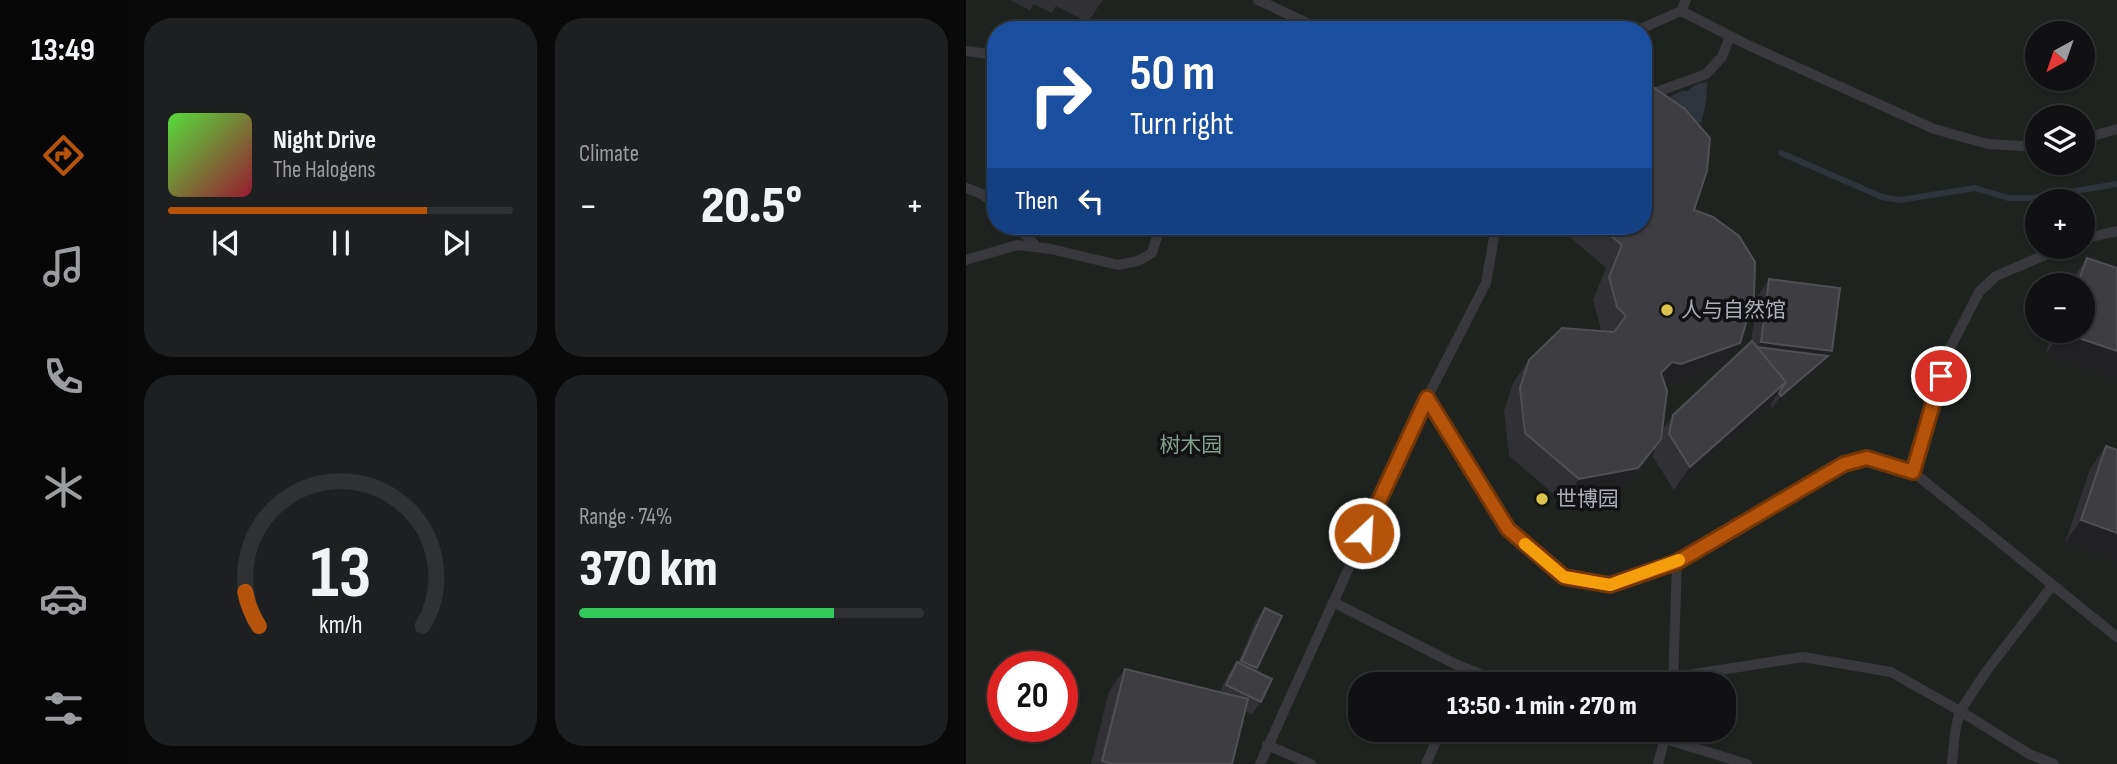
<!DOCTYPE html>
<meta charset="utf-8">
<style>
:root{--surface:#111113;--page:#1e1f21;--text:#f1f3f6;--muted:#9c9da0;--line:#303133;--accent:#b45309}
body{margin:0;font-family:"Sofia Sans Condensed","Noto Sans SC",sans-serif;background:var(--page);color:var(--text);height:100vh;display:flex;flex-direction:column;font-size:26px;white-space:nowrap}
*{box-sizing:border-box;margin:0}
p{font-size:23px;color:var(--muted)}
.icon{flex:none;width:38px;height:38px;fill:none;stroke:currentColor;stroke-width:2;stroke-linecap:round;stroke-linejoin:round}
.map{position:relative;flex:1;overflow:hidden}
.details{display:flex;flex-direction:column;gap:18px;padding:18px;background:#09090a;width:840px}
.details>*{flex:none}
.banner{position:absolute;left:21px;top:21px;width:665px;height:214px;border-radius:28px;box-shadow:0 2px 5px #0004,0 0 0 2px var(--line);background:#1a4fa0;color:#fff;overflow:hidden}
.needle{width:46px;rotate:220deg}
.controls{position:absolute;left:1059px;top:21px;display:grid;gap:14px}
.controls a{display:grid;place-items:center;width:70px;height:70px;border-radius:50%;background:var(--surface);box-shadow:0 2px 5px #0004,0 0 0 2px var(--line);font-size:35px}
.speed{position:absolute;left:21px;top:651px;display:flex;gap:14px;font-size:35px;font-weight:700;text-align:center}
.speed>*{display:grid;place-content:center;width:91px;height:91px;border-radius:50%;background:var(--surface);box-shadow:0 2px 5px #0004,0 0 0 2px var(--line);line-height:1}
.speed .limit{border:10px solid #d22;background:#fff;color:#111}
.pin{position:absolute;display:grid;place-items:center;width:60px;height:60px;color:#fff;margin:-30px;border:4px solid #fff;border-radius:50%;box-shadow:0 2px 7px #0007}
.me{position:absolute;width:77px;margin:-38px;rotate:25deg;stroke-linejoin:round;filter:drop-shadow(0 0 5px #0008)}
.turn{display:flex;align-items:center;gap:24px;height:147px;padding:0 28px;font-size:32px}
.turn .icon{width:91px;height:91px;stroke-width:2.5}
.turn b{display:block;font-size:49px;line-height:60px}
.then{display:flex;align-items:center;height:66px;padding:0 28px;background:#0003;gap:14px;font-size:26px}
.big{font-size:52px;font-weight:800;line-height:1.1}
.details .tile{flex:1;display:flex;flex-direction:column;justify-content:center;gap:10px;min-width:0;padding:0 24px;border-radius:28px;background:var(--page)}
.details .dial{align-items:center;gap:0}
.dial svg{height:182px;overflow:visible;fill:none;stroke:var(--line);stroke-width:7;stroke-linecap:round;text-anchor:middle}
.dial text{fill:var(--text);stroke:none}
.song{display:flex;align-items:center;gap:21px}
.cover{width:84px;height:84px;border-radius:10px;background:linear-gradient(135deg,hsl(110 70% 55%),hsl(350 70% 35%))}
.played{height:7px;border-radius:4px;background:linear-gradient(90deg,var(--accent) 75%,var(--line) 75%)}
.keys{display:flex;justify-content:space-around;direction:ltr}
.heat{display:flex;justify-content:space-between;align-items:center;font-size:38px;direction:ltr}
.charge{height:10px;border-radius:5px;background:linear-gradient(90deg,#34c759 74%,var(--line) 0)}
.details .tiles{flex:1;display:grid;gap:18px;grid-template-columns:repeat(2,1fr)}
.trip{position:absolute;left:382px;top:672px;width:388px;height:70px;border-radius:28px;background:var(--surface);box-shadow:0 2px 5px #0004,0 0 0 2px var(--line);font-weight:800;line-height:70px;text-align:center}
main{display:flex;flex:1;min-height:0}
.dock{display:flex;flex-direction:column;width:126px;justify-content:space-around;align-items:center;background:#070708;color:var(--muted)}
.dock .icon{width:49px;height:49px}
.dock .current{color:var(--accent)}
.dock b{font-size:32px;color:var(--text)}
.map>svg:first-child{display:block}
.green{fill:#1e231f;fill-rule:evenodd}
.water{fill:#2f333b}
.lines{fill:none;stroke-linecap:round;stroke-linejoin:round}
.stream{stroke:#2f333b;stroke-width:6}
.lane{stroke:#39393d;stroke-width:10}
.wall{fill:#313034}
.shaded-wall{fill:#212123}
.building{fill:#3e3e42;stroke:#4f4f54;stroke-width:2}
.route-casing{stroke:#753606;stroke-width:18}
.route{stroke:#b45309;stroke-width:12}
.slow{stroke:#f59e0b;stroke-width:12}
.poi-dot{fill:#dbc44d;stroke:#121214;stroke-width:2.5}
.labels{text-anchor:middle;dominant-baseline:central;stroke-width:7;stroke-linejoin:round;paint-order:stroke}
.poi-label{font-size:21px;fill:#abadb7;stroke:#121214;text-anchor:start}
.park-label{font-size:21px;fill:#849f8b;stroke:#121214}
</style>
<main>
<nav class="dock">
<b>13:49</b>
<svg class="icon current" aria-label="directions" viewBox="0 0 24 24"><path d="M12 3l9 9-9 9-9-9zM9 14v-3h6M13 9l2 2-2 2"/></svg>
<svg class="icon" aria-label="music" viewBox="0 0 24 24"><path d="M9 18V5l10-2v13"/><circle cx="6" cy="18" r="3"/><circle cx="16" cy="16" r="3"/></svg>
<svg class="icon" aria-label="phone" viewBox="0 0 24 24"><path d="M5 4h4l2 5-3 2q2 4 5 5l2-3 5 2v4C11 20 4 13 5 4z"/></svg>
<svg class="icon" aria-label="climate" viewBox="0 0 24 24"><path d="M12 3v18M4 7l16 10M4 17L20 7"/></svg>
<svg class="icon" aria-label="car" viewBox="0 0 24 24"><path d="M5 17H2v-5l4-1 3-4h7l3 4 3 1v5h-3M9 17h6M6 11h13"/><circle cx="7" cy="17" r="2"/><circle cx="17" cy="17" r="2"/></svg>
<svg class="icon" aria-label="filters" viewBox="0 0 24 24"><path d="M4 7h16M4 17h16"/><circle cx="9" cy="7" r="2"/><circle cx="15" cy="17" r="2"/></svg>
</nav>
<section class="details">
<div class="tiles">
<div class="tile">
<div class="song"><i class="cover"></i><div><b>Night Drive</b><p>The Halogens</p></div></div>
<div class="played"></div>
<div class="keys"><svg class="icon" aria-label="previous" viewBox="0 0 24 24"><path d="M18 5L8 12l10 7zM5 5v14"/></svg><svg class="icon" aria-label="pause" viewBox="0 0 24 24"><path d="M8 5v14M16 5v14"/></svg><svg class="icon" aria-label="next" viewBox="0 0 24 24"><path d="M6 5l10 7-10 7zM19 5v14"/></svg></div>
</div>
<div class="tile"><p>Climate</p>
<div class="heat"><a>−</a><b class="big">20.5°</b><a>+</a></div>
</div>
<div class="tile dial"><svg viewBox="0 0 100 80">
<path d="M14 69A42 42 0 1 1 86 69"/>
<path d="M14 69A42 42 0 0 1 8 54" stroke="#b45309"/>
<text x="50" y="56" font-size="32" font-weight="700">13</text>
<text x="50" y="72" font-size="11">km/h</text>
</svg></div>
<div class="tile"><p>Range · 74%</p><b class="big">370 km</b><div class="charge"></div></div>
</div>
</section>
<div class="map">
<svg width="1151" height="764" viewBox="0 0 1151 764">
<rect width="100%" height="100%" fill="#171719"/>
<path class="green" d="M0,0h1151v764h-1151zM30,30h647v196h-647zM1071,33h45v46h-45zM1071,117h45v46h-45zM1071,201h45v46h-45zM1071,285h45v46h-45zM37,667h59v59h-59zM394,684h364v46h-364z"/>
<path class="water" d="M734,83h7c1,7 -3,34 -6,40l-6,-1 -27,-24 13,-7h7l4,-4z"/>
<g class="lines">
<path class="stream" d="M815,153l101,44 18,3 75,-12 33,10h25l84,-14"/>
<path class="lane" d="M292,0l64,30
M715,11l69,35 184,83 54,15 49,3
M672,30l43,-19 5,-11
M0,51l30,4
M677,97l63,-23 16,-17 8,-21
M1116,139l35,-10
M0,188l16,6 14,11
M52,226l17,19
M1116,239l35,-8
M0,260l51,-15 34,4 67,16 20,-4 14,-8 7,-23 -1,-4
M461,398l81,131 56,48 46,8 67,-23 167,-98 23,-6 46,14 35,-120 31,-60 17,-16 68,-29
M947,472l204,165
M367,602l122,62 42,17 21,3
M495,684l7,-15
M645,684l64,-7 128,-20 88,15 69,39 69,43 25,10
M707,684l4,-122
M699,739l82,25
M301,745l44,19
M294,764l136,-300 31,-66 59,-115 9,-51 -1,-6
M460,764l15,-34
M692,764l9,-34
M986,764l3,-32 5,-21 28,-42 64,-83"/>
</g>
<path class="wall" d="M44,0h93l-15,22 -32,-16 -4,7 -18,-9 -4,6z
M728,210l30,156 -58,21 -4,43 11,-15 78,-73 6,-45 12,-18 51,89 -48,40 -2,-3 -96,85 -21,-33 2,-10 -33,43 -59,12 -54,-46 -5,-45 9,-28 16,-23 74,-28 -2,-2 -8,-30 13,-32 -49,-42h86z
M1121,258l30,10v111l-72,-24 9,-24h28v-46h-13l2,-4z
M1140,446l11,4v112l-52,-19 25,-74z
M299,608l-8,60 -1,3 5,31 -9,12 -7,-3 -13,53h-141l18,-73 16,-22 95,23 8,-18 10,-12 18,-42z"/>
<path class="shaded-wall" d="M1095,332l56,19v28l-72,-24z
M795,342l71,9 -12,17 -48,40 9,-12 33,-28 -64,-10z
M774,343l-16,23 -59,21 -4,-14 11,-11z
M820,382l-16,23 -96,85 16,-23z
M695,439l-39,51 -59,12 16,-23z
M1115,520l36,13v29l-52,-19z"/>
<path class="building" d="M687,87l32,22 25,29 -3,33 -13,39 19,7 26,19 16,26 -1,35 -14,46 -59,21 -9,-2 -11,11 6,18 -6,48 -23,29 -59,11 -54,-46 -5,-45 9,-28 33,-32 52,4 12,-16 -9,-9 -8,-30 13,-32 -23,-19h44v-135z
M1121,258l30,10v83l-56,-19 1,-1h20v-46h-5z
M803,279l71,9 -8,63 -71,-9z
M786,341l34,41 -96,85 -21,-33 4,-19z
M791,347l71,9 -47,40 -2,-3 7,-11z
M1140,446l11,4v83l-36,-13z
M299,608l17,8 -25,52 -16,-7z
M271,662l35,17 -11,23 -35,-17z
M159,669l123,30 -16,65h-118l-12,-3z"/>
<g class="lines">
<g class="route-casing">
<path id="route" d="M398,533l63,-135 81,131 56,48 46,8 67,-23 167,-98 23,-6 46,14 28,-96"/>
</g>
<use href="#route" class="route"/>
<path class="slow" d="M559,544l39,33 46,8 69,-25"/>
</g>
<g class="poi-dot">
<circle cx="701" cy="310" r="7"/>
<circle cx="576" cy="499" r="7"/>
</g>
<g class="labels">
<g class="poi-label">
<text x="715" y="310">人与自然馆</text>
<text x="590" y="499">世博园</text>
</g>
<g class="park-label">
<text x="225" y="445">树木园</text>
</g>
</g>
</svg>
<div class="controls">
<a><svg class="needle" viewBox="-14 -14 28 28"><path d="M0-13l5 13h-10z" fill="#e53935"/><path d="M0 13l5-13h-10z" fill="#9c9da0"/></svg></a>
<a><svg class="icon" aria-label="layers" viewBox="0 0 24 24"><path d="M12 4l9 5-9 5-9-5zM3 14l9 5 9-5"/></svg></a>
<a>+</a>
<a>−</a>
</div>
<div class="speed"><div class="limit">20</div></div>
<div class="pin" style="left:975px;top:376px;background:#d93025"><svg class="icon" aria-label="arrive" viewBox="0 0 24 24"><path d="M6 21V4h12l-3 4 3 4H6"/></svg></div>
<svg class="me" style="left:398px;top:533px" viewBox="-20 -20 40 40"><circle r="17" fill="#b45309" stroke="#fff" stroke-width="3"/><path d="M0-11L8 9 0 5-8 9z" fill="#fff"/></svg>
<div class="trip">13:50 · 1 min · 270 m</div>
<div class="banner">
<div class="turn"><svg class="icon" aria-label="right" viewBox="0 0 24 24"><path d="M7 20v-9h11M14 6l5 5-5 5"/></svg><div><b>50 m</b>Turn right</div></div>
<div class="then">Then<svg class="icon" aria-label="left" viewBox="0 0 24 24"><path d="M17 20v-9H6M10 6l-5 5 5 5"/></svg></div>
</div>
</div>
</main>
